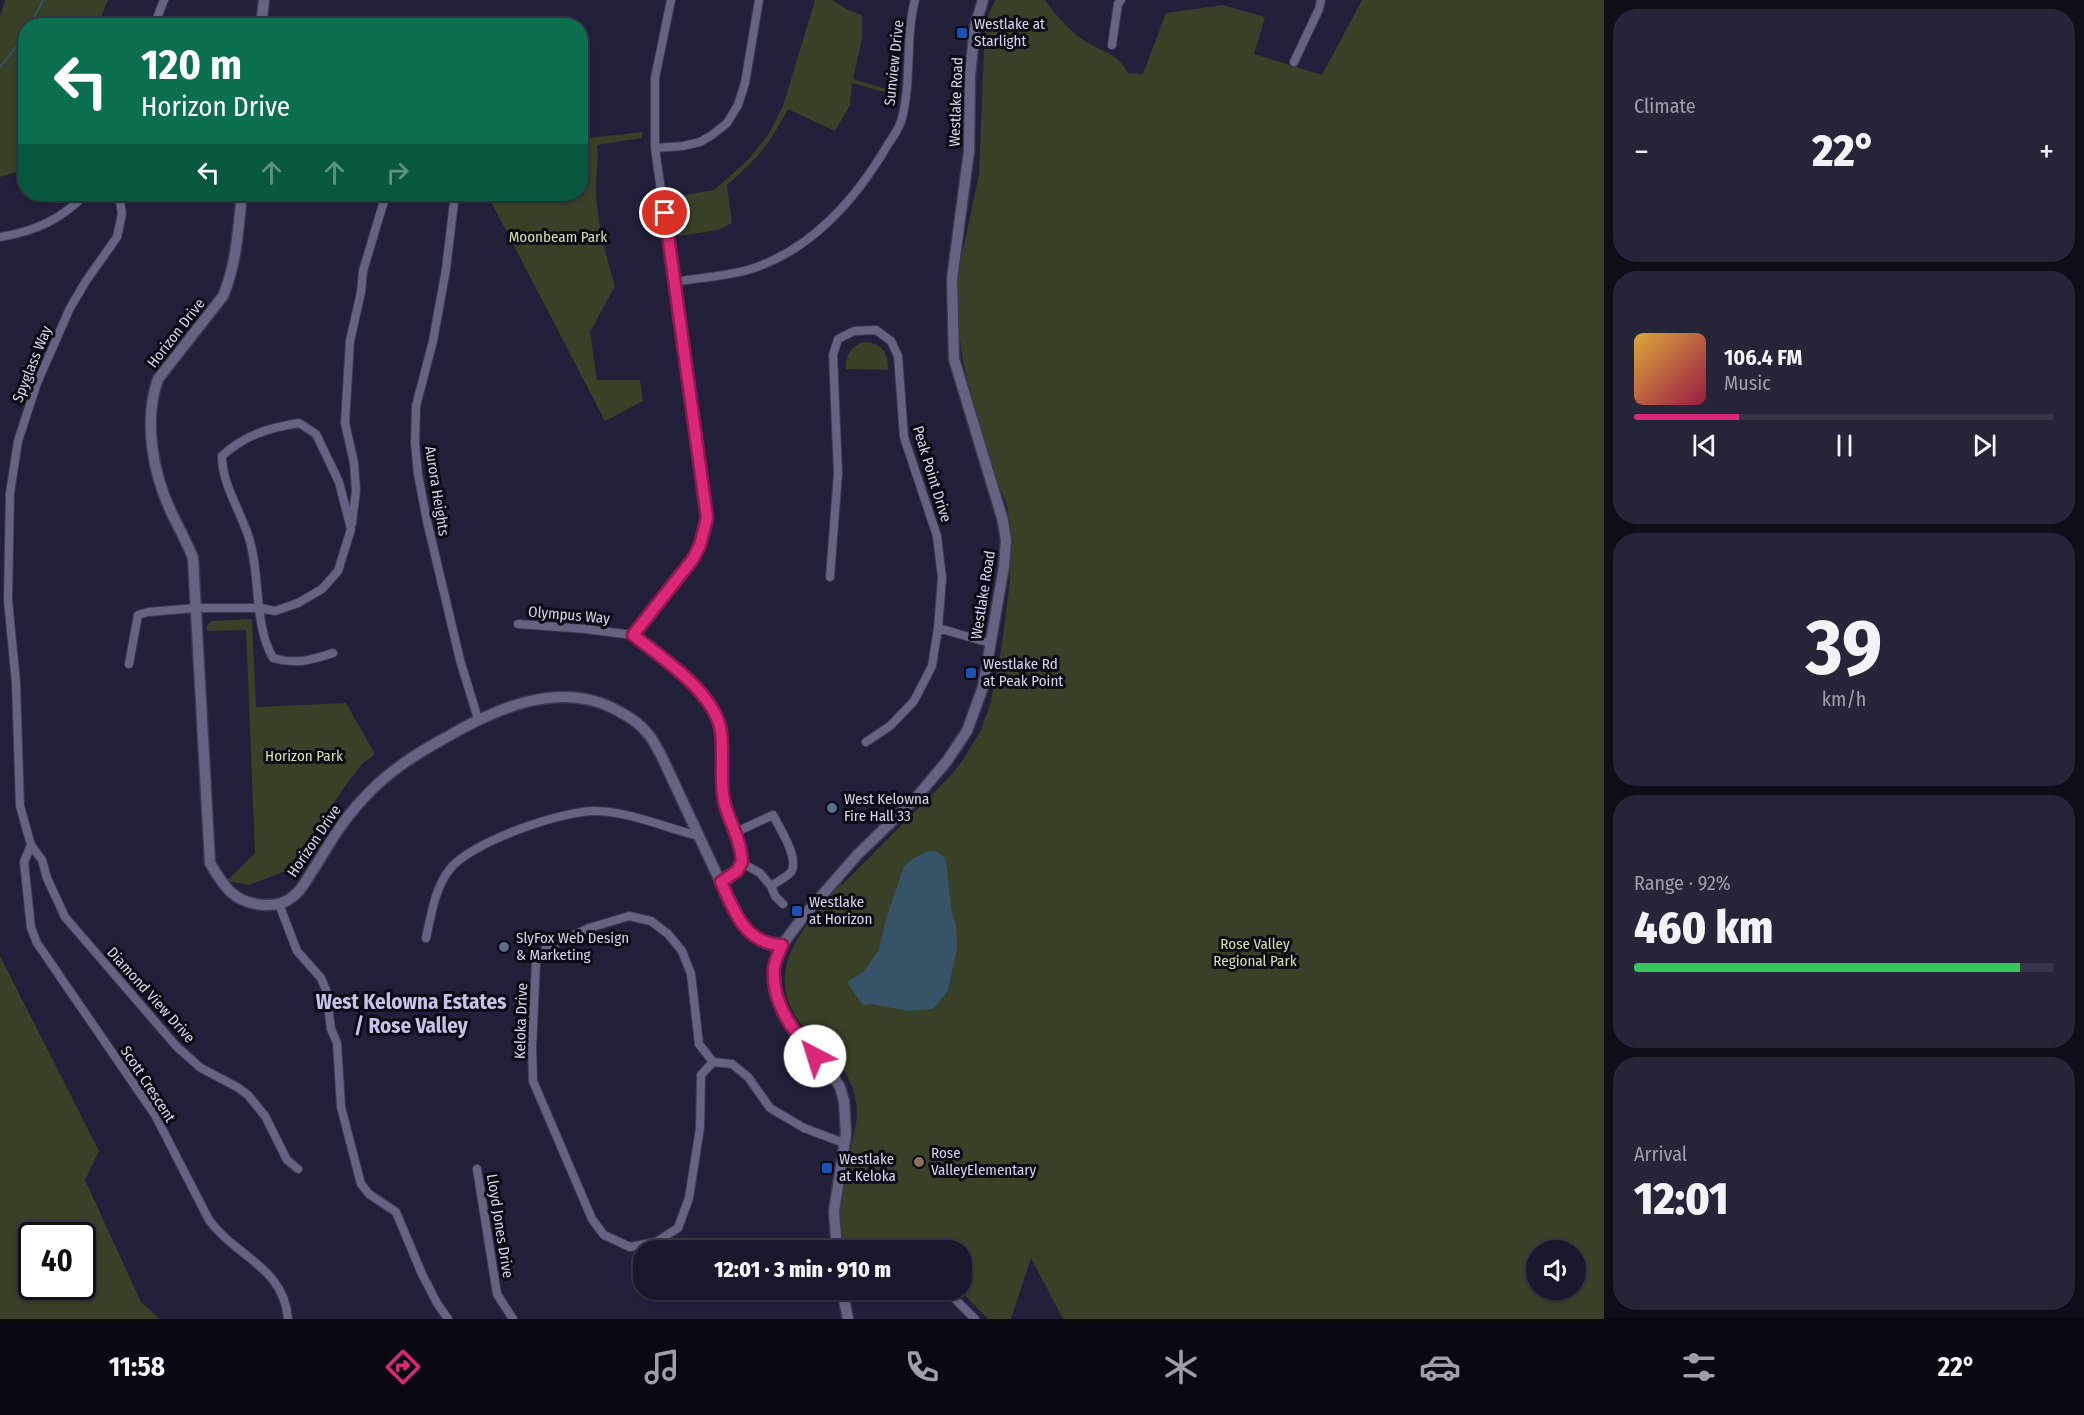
<!DOCTYPE html>
<meta charset="utf-8">
<style>
:root{--surface:#19172b;--page:#262437;--text:#f1f3f6;--muted:#9f9fa9;--line:#373647;--accent:#db2777}
body{margin:0;font-family:"Fira Sans Condensed",sans-serif;background:var(--page);color:var(--text);height:100vh;display:flex;flex-direction:column;font-size:22px;white-space:nowrap}
*{box-sizing:border-box;margin:0}
p{font-size:20px;color:var(--muted)}
.icon{flex:none;width:33px;height:33px;fill:none;stroke:currentColor;stroke-width:2;stroke-linecap:round;stroke-linejoin:round}
.map{position:relative;flex:1;overflow:hidden}
.details{display:flex;flex-direction:column;gap:9px;padding:9px;background:#0e0d18;width:480px}
.details>*{flex:none}
.top-card{position:absolute;left:18px;top:18px;width:570px;height:183px;border-radius:24px;box-shadow:0 2px 4px #0004,0 0 0 2px var(--line);background:#0b6e4f;color:#fff;overflow:hidden}
.fabs{position:absolute;left:1526px;top:1240px;display:grid;gap:12px}
.fabs a{display:grid;place-items:center;width:60px;height:60px;border-radius:50%;background:var(--surface);box-shadow:0 2px 4px #0004,0 0 0 2px var(--line);font-size:30px}
.speed{position:absolute;left:18px;top:1222px;display:flex;gap:12px;font-size:30px;font-weight:700;text-align:center}
.speed>*{display:grid;place-content:center;width:78px;height:78px;border-radius:50%;background:var(--surface);box-shadow:0 2px 4px #0004,0 0 0 2px var(--line);line-height:1}
.speed .limit{border:3px solid #111;border-radius:9px;background:#fff;color:#111}
.pin{position:absolute;display:grid;place-items:center;width:51px;height:51px;color:#fff;margin:-26px;border:3px solid #fff;border-radius:50%;box-shadow:0 2px 6px #0007}
.me{position:absolute;width:66px;margin:-33px;rotate:320deg;stroke-linejoin:round;filter:drop-shadow(0 0 4px #0008)}
.turn{display:flex;align-items:center;gap:21px;height:126px;padding:0 24px;font-size:27px}
.turn .icon{width:78px;height:78px;stroke-width:2.5}
.turn b{display:block;font-size:42px;line-height:51px}
.lanes{display:flex;align-items:center;height:57px;padding:0 24px;background:#0003;justify-content:center;gap:30px;direction:ltr}
.lanes .off{opacity:.35}
.big{font-size:45px;font-weight:800;line-height:1.1}
.details .tile{flex:1;display:flex;flex-direction:column;justify-content:center;gap:9px;min-width:0;padding:0 21px;border-radius:24px;background:var(--page)}
.details .dial{align-items:center;gap:0}
.dial b{font-size:78px;line-height:1}
.song{display:flex;align-items:center;gap:18px}
.cover{width:72px;height:72px;border-radius:9px;background:linear-gradient(135deg,hsl(40 70% 55%),hsl(340 70% 35%))}
.played{height:6px;border-radius:3px;background:linear-gradient(90deg,var(--accent) 25%,var(--line) 25%)}
.keys{display:flex;justify-content:space-around;direction:ltr}
.heat{display:flex;justify-content:space-between;align-items:center;font-size:33px;direction:ltr}
.charge{height:9px;border-radius:4px;background:linear-gradient(90deg,#34c759 92%,var(--line) 0)}
.trip{position:absolute;left:633px;top:1240px;width:339px;height:60px;border-radius:24px;background:var(--surface);box-shadow:0 2px 4px #0004,0 0 0 2px var(--line);font-weight:800;line-height:60px;text-align:center}
.tab-bar{display:flex;height:96px;justify-content:space-around;align-items:center;background:#0a0911;color:var(--muted)}
.tab-bar .icon{width:42px;height:42px}
.tab-bar .selected{color:var(--accent)}
.tab-bar b{font-size:27px;color:var(--text)}
main{display:flex;flex:1;min-height:0}
.map>svg:first-child{display:block}
.green{fill:#384027;fill-rule:evenodd}
.water{fill:#365367}
.lines{fill:none;stroke-linecap:round;stroke-linejoin:round}
.stream{stroke:#365367;stroke-width:2}
.minor-casing{stroke:#3c3950;stroke-width:10}
.tertiary-casing{stroke:#3c3950;stroke-width:13}
.minor{stroke:#646382;stroke-width:8}
.tertiary{stroke:#646382;stroke-width:10}
.route-casing{stroke:#8e194d;stroke-width:15}
.route{stroke:#db2777;stroke-width:10}
.transit-dot{fill:#1a4fb4;stroke:#0b0b16;stroke-width:2}
.service-dot{fill:#5c6f8a;stroke:#0b0b16;stroke-width:2}
.education-dot{fill:#8d6e63;stroke:#0b0b16;stroke-width:2}
.labels{text-anchor:middle;dominant-baseline:central;stroke-width:6;stroke-linejoin:round;paint-order:stroke}
.poi-label{font-size:15px;fill:#d6d6e8;stroke:#0b0b16;text-anchor:start}
.street-label{font-size:15px;fill:#d6d6e8;stroke:#0b0b16}
.park-label{font-size:15px;fill:#cfe2a9;stroke:#0b0b16}
.district-label{font-size:21px;font-weight:bold;fill:#c5c4e8;stroke:#0b0b16}
</style>
<main>
<div class="map">
<svg width="1604" height="1319" viewBox="0 0 1604 1319">
<rect width="100%" height="100%" fill="#211f39"/>
<path class="green" d="M5,0h103l-10,25 -72,1 -1,143 -25,8v-160z
M815,0h17l16,10 14,5v24l-9,40 43,13 -1,3 -43,-12 -2,22 -15,26 -47,-22c-19,36 -30,49 -61,76l5,38 -14,7 -40,6 -6,-39 42,-7 34,-30 20,-25 15,-29z
M995,0h50c12,17 28,35 47,45 16,9 26,9 36,28l15,1 23,-61 57,-8 42,12 -11,37 68,21 40,-75h242v1319h-541l-32,-61 -20,61h-23l-28,-29h2v-39h-122c0,-21 -2,-58 2,-77 6,-25 18,-45 14,-71 -3,-24 -17,-42 -33,-58 -10,-9 -21,-18 -28,-30 -31,-52 15,-93 45,-131l2,1 111,-112 11,-15 17,-28 9,-25 11,-54 9,-70 1,-48 -4,-28 -9,-21 -23,-74 -12,-48 -6,-45v-39l22,-103 6,-151zM1536,1251h39v39h-39z
M587,100l2,38 53,-6v6l-45,7c2,15 -1,28 -1,43 0,29 10,69 19,98l-25,46 7,48h43l3,21 -38,20 -118,-227h93l1,-91z
M864,342c17,0 25,11 24,28l-42,-1c0,-13 4,-23 18,-27z
M252,619l4,88 90,-4 29,51 -13,10 -16,21 -60,86 -37,14 -22,-4 28,-28 -9,-223 -39,1v-5l4,-5z
M0,956l99,195 -14,29 56,122 19,17h-160zM32,1236h50v51h-50z"/>
<path class="water" d="M936,851l9,7 2,10 4,40 5,18 1,22 -9,42 -10,14 -6,5 -24,2 -37,-7 -7,1 -3,-2 -14,-21 16,-10 16,-22 7,-31 18,-53 10,-8 12,-6z"/>
<g class="lines">
<path class="stream" d="M30,26l13,-26
M0,67l26,-33"/>
<g class="minor-casing">
<path id="minor" d="M154,26l10,-26
M1112,45l6,-41 3,-4
M1294,62l25,-53 2,-9
M655,148l28,-2 17,-4 12,-7 15,-12 11,-18 7,-22 14,-83
M119,194l3,20 -5,23 -31,44 -16,27 -33,75 -19,58 -8,52 -2,107 8,83 4,123 11,39 11,15 5,18 18,39 112,130 24,21 36,19 11,8 17,21 22,44 11,9
M455,194l-9,75 -13,72 -17,65 -1,37 3,31 9,47 33,139 18,59
M0,237c36,-6 60,-17 86,-43
M674,282c23,-4 55,-6 77,-13 60,-19 105,-70 136,-123 5,-8 13,-18 15,-28 10,-39 3,-79 13,-118
M352,523l4,-33 -2,-27 -9,-40 5,-82 11,-49 2,-21 23,-77
M830,577l8,-104 -5,-118 5,-16 16,-8 22,-1 15,11 7,15 6,81 33,99 5,42 -4,50 -6,38 -18,35 -24,25 -24,16
M518,624l67,5 48,6 37,29 38,37 11,22 6,81 13,33 5,25 -6,9 -16,11
M938,628l52,15
M633,635l60,-76 7,-14 7,-27 -52,-370v-70l16,-78
M129,664l9,-49 10,-3 48,-4h64l15,3 23,-8 24,-14 16,-18 13,-42 -12,-47 -23,-48 -17,-11c-31,5 -54,12 -77,33 0,28 17,52 26,79 13,37 5,89 25,123 23,7 38,2 60,-5
M736,832l37,-17c6,12 27,44 18,57 -4,5 -14,10 -20,14l4,10 8,8
M31,845l-7,17 7,66 6,15 118,172 54,105c27,37 75,47 79,99
M742,863l18,10 11,13
M279,904l18,47 24,27 5,12 5,39 6,14 4,64 20,77 8,10 27,18 26,62 15,29 11,16
M629,916l22,5 17,13 14,17 9,23 8,70 14,18 -12,13 -1,53 -11,70 -11,30 -22,14 -26,5 -26,-12 -12,-16 -59,-138 -1,-33 4,-86 10,-14 43,-20z
M426,938c5,-22 9,-51 24,-69 19,-26 115,-60 147,-58 34,1 69,17 102,25
M713,1062l19,2 16,13 22,31 34,20 40,15
M477,1169l20,125 16,25
M946,1290l29,29"/>
</g>
<g class="tertiary-casing">
<path id="tertiary" d="M261,26l3,-26
M242,194c-4,35 -5,69 -19,102l-65,83c-15,43 -5,96 15,137 7,14 14,27 20,42l17,305c14,24 24,40 54,42 6,0 12,0 18,-2 5,-2 11,-6 15,-10 7,-7 12,-18 18,-26 14,-23 28,-47 47,-67 24,-27 52,-45 83,-62 51,-30 118,-60 175,-26 10,5 21,13 28,22 5,5 8,13 12,19l74,158c13,21 22,33 48,34
M837,1251l-3,-40 12,-77 -2,-33 -4,-14 -10,-15 -29,-32 -12,-17 -13,-27 -2,-30 8,-21 21,-28 55,-63 57,-55 32,-38 20,-30 16,-44 21,-121 2,-25 -3,-20 -49,-162 -2,-80 17,-128 1,-75 5,-50 8,-26
M842,1290l6,29"/>
</g>
<use href="#minor" class="minor"/>
<use href="#tertiary" class="tertiary"/>
</g>
<g class="lines">
<g class="route-casing">
<path id="route" d="M665,213l42,305 -7,27 -7,14 -60,76c30,24 82,57 88,97 3,22 -2,53 4,73 6,20 16,36 17,57l-5,9 -16,11c13,29 24,62 61,63 -3,7 -7,16 -8,23 -3,35 19,63 41,88"/>
</g>
<use href="#route" class="route"/>
</g>
<g class="transit-dot">
<rect x="956" y="27" width="12" height="12" rx="3"/>
<rect x="965" y="667" width="12" height="12" rx="3"/>
<rect x="791" y="905" width="12" height="12" rx="3"/>
<rect x="821" y="1162" width="12" height="12" rx="3"/>
</g>
<g class="service-dot">
<circle cx="832" cy="808" r="6"/>
<circle cx="504" cy="947" r="6"/>
</g>
<circle class="education-dot" cx="919" cy="1162" r="6"/>
<g class="labels">
<g class="poi-label">
<text x="974" y="24">Westlake at<tspan x="974" dy="17">Starlight</tspan></text>
<text x="983" y="664">Westlake Rd<tspan x="983" dy="17">at Peak Point</tspan></text>
<text x="844" y="799">West Kelowna<tspan x="844" dy="17">Fire Hall 33</tspan></text>
<text x="809" y="902">Westlake<tspan x="809" dy="17">at Horizon</tspan></text>
<text x="516" y="938">SlyFox Web Design<tspan x="516" dy="17">&amp; Marketing</tspan></text>
<text x="931" y="1153">Rose<tspan x="931" dy="17">ValleyElementary</tspan></text>
<text x="839" y="1159">Westlake<tspan x="839" dy="17">at Keloka</tspan></text>
</g>
<g class="street-label">
<text transform="translate(894 63) rotate(-84)">Sunview Drive</text>
<text transform="translate(956 102) rotate(-88)">Westlake Road</text>
<text transform="translate(176 333) rotate(-52)">Horizon Drive</text>
<text transform="translate(32 364) rotate(-68)">Spyglass Way</text>
<text transform="translate(932 474) rotate(73)">Peak Point Drive</text>
<text transform="translate(437 491) rotate(81)">Aurora Heights</text>
<text transform="translate(983 595) rotate(-81)">Westlake Road</text>
<text transform="translate(569 615) rotate(5)">Olympus Way</text>
<text transform="translate(314 841) rotate(-56)">Horizon Drive</text>
<text transform="translate(151 995) rotate(48)">Diamond View Drive</text>
<text transform="translate(521 1021) rotate(-88)">Keloka Drive</text>
<text transform="translate(148 1084) rotate(57)">Scott Crescent</text>
<text transform="translate(500 1226) rotate(81)">Lloyd Jones Drive</text>
</g>
<g class="park-label">
<text x="558" y="237">Moonbeam Park</text>
<text x="304" y="756">Horizon Park</text>
<text x="1255" y="944">Rose Valley<tspan x="1255" dy="17">Regional Park</tspan></text>
</g>
<g class="district-label">
<text x="411" y="1002">West Kelowna Estates<tspan x="411" dy="24">/ Rose Valley</tspan></text>
</g>
</g>
</svg>
<div class="fabs">
<a><svg class="icon" aria-label="sound" viewBox="0 0 24 24"><path d="M4 9h4l5-4v14l-5-4H4zM17 9q2 3 0 6"/></svg></a>
</div>
<div class="speed"><div class="limit">40</div></div>
<div class="pin" style="left:665px;top:213px;background:#d93025"><svg class="icon" aria-label="arrive" viewBox="0 0 24 24"><path d="M6 21V4h12l-3 4 3 4H6"/></svg></div>
<svg class="me" style="left:815px;top:1056px" viewBox="-20 -20 40 40"><circle r="19" fill="#fff"/><path d="M0-13L10 11 0 6-10 11z" fill="#db2777"/></svg>
<div class="trip">12:01 · 3 min · 910 m</div>
<div class="top-card">
<div class="turn"><svg class="icon" aria-label="left" viewBox="0 0 24 24"><path d="M17 20v-9H6M10 6l-5 5 5 5"/></svg><div><b>120 m</b>Horizon Drive</div></div>
<div class="lanes"><svg class="icon" aria-label="left" viewBox="0 0 24 24"><path d="M17 20v-9H6M10 6l-5 5 5 5"/></svg><svg class="icon off" aria-label="ahead" viewBox="0 0 24 24"><path d="M12 20V5M6 11l6-6 6 6"/></svg><svg class="icon off" aria-label="ahead" viewBox="0 0 24 24"><path d="M12 20V5M6 11l6-6 6 6"/></svg><svg class="icon off" aria-label="right" viewBox="0 0 24 24"><path d="M7 20v-9h11M14 6l5 5-5 5"/></svg></div>
</div>
</div>
<section class="details">
<div class="tile"><p>Climate</p>
<div class="heat"><a>−</a><b class="big">22°</b><a>+</a></div>
</div>
<div class="tile">
<div class="song"><i class="cover"></i><div><b>106.4 FM</b><p>Music</p></div></div>
<div class="played"></div>
<div class="keys"><svg class="icon" aria-label="previous" viewBox="0 0 24 24"><path d="M18 5L8 12l10 7zM5 5v14"/></svg><svg class="icon" aria-label="pause" viewBox="0 0 24 24"><path d="M8 5v14M16 5v14"/></svg><svg class="icon" aria-label="next" viewBox="0 0 24 24"><path d="M6 5l10 7-10 7zM19 5v14"/></svg></div>
</div>
<div class="tile dial"><b>39</b><p>km/h</p></div>
<div class="tile"><p>Range · 92%</p><b class="big">460 km</b><div class="charge"></div></div>
<div class="tile"><p>Arrival</p><b class="big">12:01</b></div>
</section>
</main>
<nav class="tab-bar">
<b>11:58</b>
<svg class="icon selected" aria-label="directions" viewBox="0 0 24 24"><path d="M12 3l9 9-9 9-9-9zM9 14v-3h6M13 9l2 2-2 2"/></svg>
<svg class="icon" aria-label="music" viewBox="0 0 24 24"><path d="M9 18V5l10-2v13"/><circle cx="6" cy="18" r="3"/><circle cx="16" cy="16" r="3"/></svg>
<svg class="icon" aria-label="phone" viewBox="0 0 24 24"><path d="M5 4h4l2 5-3 2q2 4 5 5l2-3 5 2v4C11 20 4 13 5 4z"/></svg>
<svg class="icon" aria-label="climate" viewBox="0 0 24 24"><path d="M12 3v18M4 7l16 10M4 17L20 7"/></svg>
<svg class="icon" aria-label="car" viewBox="0 0 24 24"><path d="M5 17H2v-5l4-1 3-4h7l3 4 3 1v5h-3M9 17h6M6 11h13"/><circle cx="7" cy="17" r="2"/><circle cx="17" cy="17" r="2"/></svg>
<svg class="icon" aria-label="filters" viewBox="0 0 24 24"><path d="M4 7h16M4 17h16"/><circle cx="9" cy="7" r="2"/><circle cx="15" cy="17" r="2"/></svg>
<b>22°</b>
</nav>
